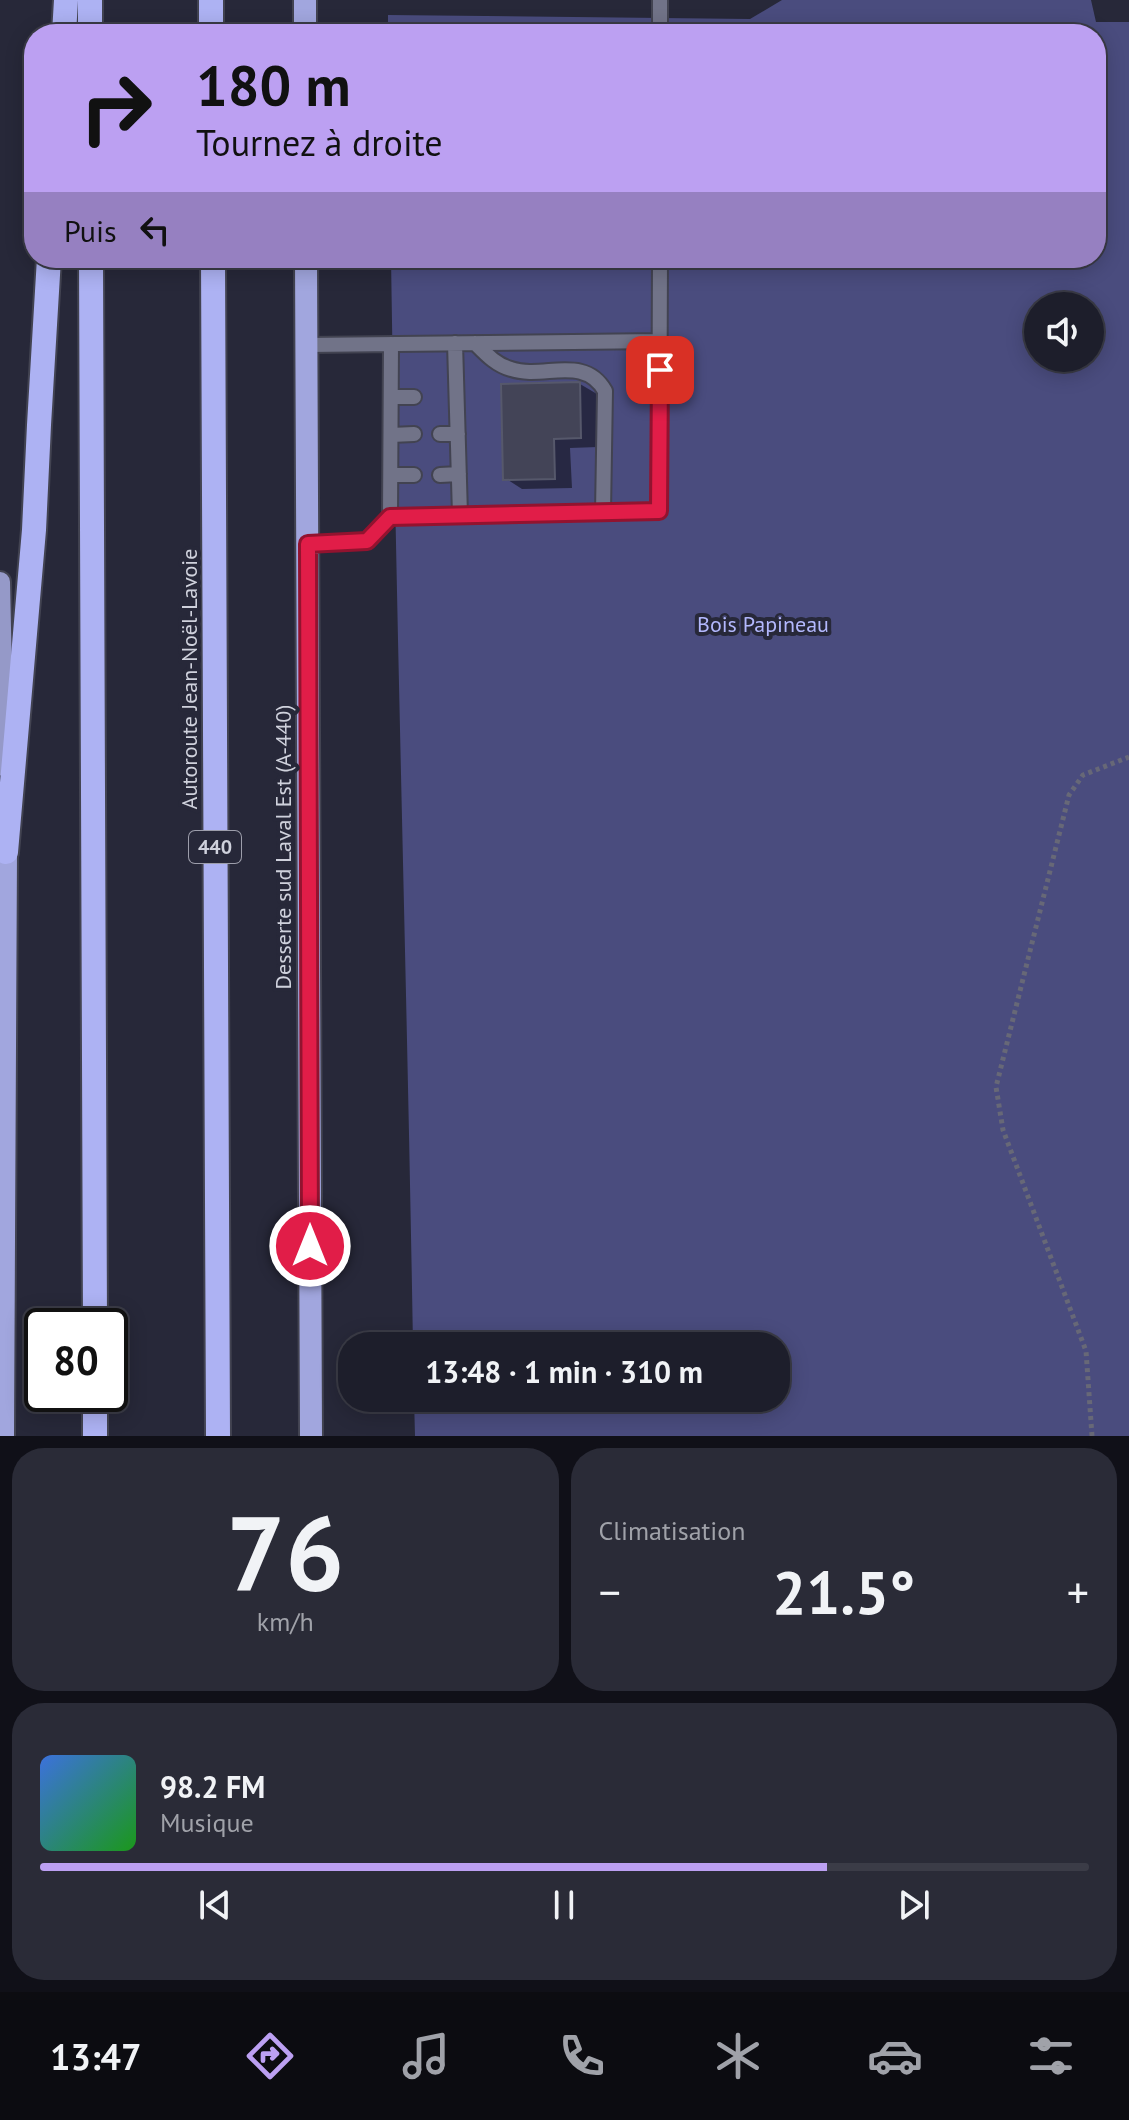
<!DOCTYPE html>
<html lang="fr">
<meta charset="utf-8">
<style>
:root{--surface:#1d1e2b;--page:#2a2b37;--text:#f1f3f6;--muted:#a0a2a9;--line:#3b3c47;--accent:#bca0f2}
body{margin:0;font-family:"PT Sans",sans-serif;background:var(--page);color:var(--text);height:100vh;display:flex;flex-direction:column;font-size:30px;white-space:nowrap}
*{box-sizing:border-box;margin:0}
p{font-size:26px;color:var(--muted)}
.icon{flex:none;width:44px;height:44px;fill:none;stroke:currentColor;stroke-width:2;stroke-linecap:round;stroke-linejoin:round}
.map{position:relative;height:1436px;overflow:hidden}
.sheet{display:flex;flex-direction:column;gap:12px;padding:12px;background:#101018;flex:1}
.sheet>*{flex:none}
.top-card{position:absolute;left:24px;top:24px;width:1082px;height:244px;border-radius:32px;box-shadow:0 4px 20px #0003,0 0 0 2px var(--line);background:#bca0f2;color:#111;overflow:hidden}
.controls{position:absolute;left:1024px;top:292px;display:grid;gap:16px}
.controls a{display:grid;place-items:center;width:80px;height:80px;border-radius:50%;background:var(--surface);box-shadow:0 4px 20px #0003,0 0 0 2px var(--line);font-size:40px}
.speed{position:absolute;left:24px;top:1308px;display:flex;gap:16px;font-size:40px;font-weight:700;text-align:center}
.speed>*{display:grid;place-content:center;width:104px;height:104px;border-radius:50%;background:var(--surface);box-shadow:0 4px 20px #0003,0 0 0 2px var(--line);line-height:1}
.speed .limit{border:4px solid #111;border-radius:12px;background:#fff;color:#111}
.pin{position:absolute;display:grid;place-items:center;width:68px;height:68px;color:#fff;margin:-34px;border-radius:16px;box-shadow:0 4px 12px #0006}
.me{position:absolute;width:88px;margin:-44px;rotate:0deg;stroke-linejoin:round;filter:drop-shadow(0 0 6px #0008)}
.turn{display:flex;align-items:center;gap:28px;height:168px;padding:0 40px;font-size:36px}
.turn .icon{width:104px;height:104px;stroke-width:2.5}
.turn b{display:block;font-size:56px;line-height:68px}
.then{display:flex;align-items:center;height:76px;padding:0 40px;background:#0003;gap:16px;font-size:30px}
.big{font-size:60px;font-weight:600;line-height:1.1}
.sheet .card{flex:1;display:flex;flex-direction:column;justify-content:center;gap:12px;min-width:0;padding:0 28px;border-radius:32px;background:var(--page)}
.sheet .dial{align-items:center;gap:0}
.dial b{font-size:104px;line-height:1}
.song{display:flex;align-items:center;gap:24px}
.cover{width:96px;height:96px;border-radius:12px;background:linear-gradient(135deg,hsl(220 70% 55%),hsl(120 70% 35%))}
.played{height:8px;border-radius:4px;background:linear-gradient(90deg,var(--accent) 75%,var(--line) 75%)}
.keys{display:flex;justify-content:space-around;direction:ltr}
.heat{display:flex;justify-content:space-between;align-items:center;font-size:44px;direction:ltr}
.sheet .tiles{flex:1;display:grid;gap:12px;grid-template-columns:1fr 1fr}
.card:last-child{grid-column:span 2}
.trip{position:absolute;left:338px;top:1332px;width:452px;height:80px;border-radius:32px;background:var(--surface);box-shadow:0 4px 20px #0003,0 0 0 2px var(--line);font-weight:600;line-height:80px;text-align:center}
.menu{display:flex;height:128px;justify-content:space-around;align-items:center;background:#0c0c11;color:var(--muted)}
.menu .icon{width:56px;height:56px}
.menu .current{color:var(--accent)}
.menu b{font-size:36px;color:var(--text)}
.map>svg:first-child{display:block}
.green{fill:#4a4c7e;fill-rule:evenodd}
.shadow{fill:#0007}
.building{fill:#434457;stroke:#56586b;stroke-width:2}
.lines{fill:none;stroke-linecap:round;stroke-linejoin:round}
.service-casing{stroke:#424351;stroke-width:18}
.primary-casing{stroke:#424351;stroke-width:24}
.trunk-casing{stroke:#424351;stroke-width:26}
.motorway-casing{stroke:#424351;stroke-width:28}
.path{stroke:#676877;stroke-width:5;stroke-dasharray:4 4;stroke-linecap:butt}
.service{stroke:#717388;stroke-width:14}
.primary{stroke:#9599c8;stroke-width:20}
.trunk{stroke:#a1a6de;stroke-width:22}
.motorway{stroke:#adb2f3;stroke-width:24}
.route-casing{stroke:#92132f;stroke-width:20}
.route{stroke:#e11d48;stroke-width:14}
.labels{text-anchor:middle;dominant-baseline:central;stroke-width:8;stroke-linejoin:round;paint-order:stroke}
.shield{fill:#272839;stroke:#9d9eab;stroke-width:2}
.shield-label{font-size:20px;font-weight:bold;fill:#cfd1dc}
.park-label{font-size:22px;fill:#b3b8fd;stroke:#272839}
.street-label{font-size:22px;fill:#cfd1dc;stroke:#272839}
</style>
<div class="map">
<svg width="1129" height="1436" viewBox="0 0 1129 1436">
<rect width="100%" height="100%" fill="#272839"/>
<path class="green" d="M782,0h309l5,22h33v1414h-714l-1,-38h362v-52h-363c-6,-363 -17,-725 -22,-1088h705v-224h-708v-19l362,4zM1038,306h52v52h-52z"/>
<path class="shadow" d="M580,384l17,10 1,53 -28,1 2,40 -50,1 -17,-11z"/>
<path class="building" d="M580,382l1,56 -27,1 1,40 -52,1 -2,-96z"/>
<g class="lines">
<g class="service-casing">
<path id="service" d="M660,0v34
M455,343l5,172
M475,343c11,11 21,22 36,26 32,11 73,-15 94,22l-2,121
M307,345l353,-4
M391,397h23
M440,434h18
M391,435l23,-1
M392,475h22
M440,475l19,-1
M390,517l1,-173
M308,544l59,-3 23,-24 269,-6 1,-253"/>
</g>
<g class="primary-casing">
<path id="primary" d="M0,582l4,184"/>
</g>
<g class="trunk-casing">
<path id="trunk" d="M305,0v34
M306,258l5,1178
M3,1436l3,-584"/>
</g>
<g class="motorway-casing">
<path id="motorway" d="M90,0v34
M211,0v34
M64,34l2,-34
M91,258l4,1068
M213,258l5,1178
M6,852l28,-322 5,-105 10,-167
M95,1394v42"/>
</g>
<path class="path" d="M1092,1436l-6,-85 -83,-221 -7,-43 73,-292 14,-20 46,-18"/>
<use href="#service" class="service"/>
<use href="#primary" class="primary"/>
<use href="#trunk" class="trunk"/>
<use href="#motorway" class="motorway"/>
</g>
<g class="lines">
<g class="route-casing">
<path id="route" d="M310,1246l-2,-702 59,-3 23,-24 269,-6 1,-141"/>
</g>
<use href="#route" class="route"/>
</g>
<g class="labels">
<rect class="shield" x="189" y="831" width="52" height="32" rx="6"/>
<g class="shield-label">
<text x="215" y="847">440</text>
</g>
<g class="park-label">
<text x="763" y="624">Bois Papineau</text>
</g>
<g class="street-label">
<text transform="translate(189 679) rotate(-90)">Autoroute Jean-Noël-Lavoie</text>
<text transform="translate(283 847) rotate(-90)">Desserte sud Laval Est (A-440)</text>
</g>
</g>
</svg>
<div class="controls">
<a><svg class="icon" aria-label="sound" viewBox="0 0 24 24"><path d="M4 9h4l5-4v14l-5-4H4zM17 9q2 3 0 6"/></svg></a>
</div>
<div class="speed"><div class="limit">80</div></div>
<div class="pin" style="left:660px;top:370px;background:#d93025"><svg class="icon" aria-label="arrive" viewBox="0 0 24 24"><path d="M6 21V4h12l-3 4 3 4H6"/></svg></div>
<svg class="me" style="left:310px;top:1246px" viewBox="-20 -20 40 40"><circle r="17" fill="#e11d48" stroke="#fff" stroke-width="3"/><path d="M0-11L8 9 0 5-8 9z" fill="#fff"/></svg>
<div class="trip">13:48 · 1 min · 310 m</div>
<div class="top-card">
<div class="turn"><svg class="icon" aria-label="right" viewBox="0 0 24 24"><path d="M7 20v-9h11M14 6l5 5-5 5"/></svg><div><b>180 m</b>Tournez à droite</div></div>
<div class="then">Puis<svg class="icon" aria-label="left" viewBox="0 0 24 24"><path d="M17 20v-9H6M10 6l-5 5 5 5"/></svg></div>
</div>
</div>
<section class="sheet">
<div class="tiles">
<div class="card dial"><b>76</b><p>km/h</p></div>
<div class="card"><p>Climatisation</p>
<div class="heat"><a>−</a><b class="big">21.5°</b><a>+</a></div>
</div>
<div class="card">
<div class="song"><i class="cover"></i><div><b>98.2 FM</b><p>Musique</p></div></div>
<div class="played"></div>
<div class="keys"><svg class="icon" aria-label="previous" viewBox="0 0 24 24"><path d="M18 5L8 12l10 7zM5 5v14"/></svg><svg class="icon" aria-label="pause" viewBox="0 0 24 24"><path d="M8 5v14M16 5v14"/></svg><svg class="icon" aria-label="next" viewBox="0 0 24 24"><path d="M6 5l10 7-10 7zM19 5v14"/></svg></div>
</div>
</div>
</section>
<nav class="menu">
<b>13:47</b>
<svg class="icon current" aria-label="directions" viewBox="0 0 24 24"><path d="M12 3l9 9-9 9-9-9zM9 14v-3h6M13 9l2 2-2 2"/></svg>
<svg class="icon" aria-label="music" viewBox="0 0 24 24"><path d="M9 18V5l10-2v13"/><circle cx="6" cy="18" r="3"/><circle cx="16" cy="16" r="3"/></svg>
<svg class="icon" aria-label="phone" viewBox="0 0 24 24"><path d="M5 4h4l2 5-3 2q2 4 5 5l2-3 5 2v4C11 20 4 13 5 4z"/></svg>
<svg class="icon" aria-label="climate" viewBox="0 0 24 24"><path d="M12 3v18M4 7l16 10M4 17L20 7"/></svg>
<svg class="icon" aria-label="car" viewBox="0 0 24 24"><path d="M5 17H2v-5l4-1 3-4h7l3 4 3 1v5h-3M9 17h6M6 11h13"/><circle cx="7" cy="17" r="2"/><circle cx="17" cy="17" r="2"/></svg>
<svg class="icon" aria-label="filters" viewBox="0 0 24 24"><path d="M4 7h16M4 17h16"/><circle cx="9" cy="7" r="2"/><circle cx="15" cy="17" r="2"/></svg>
</nav>
